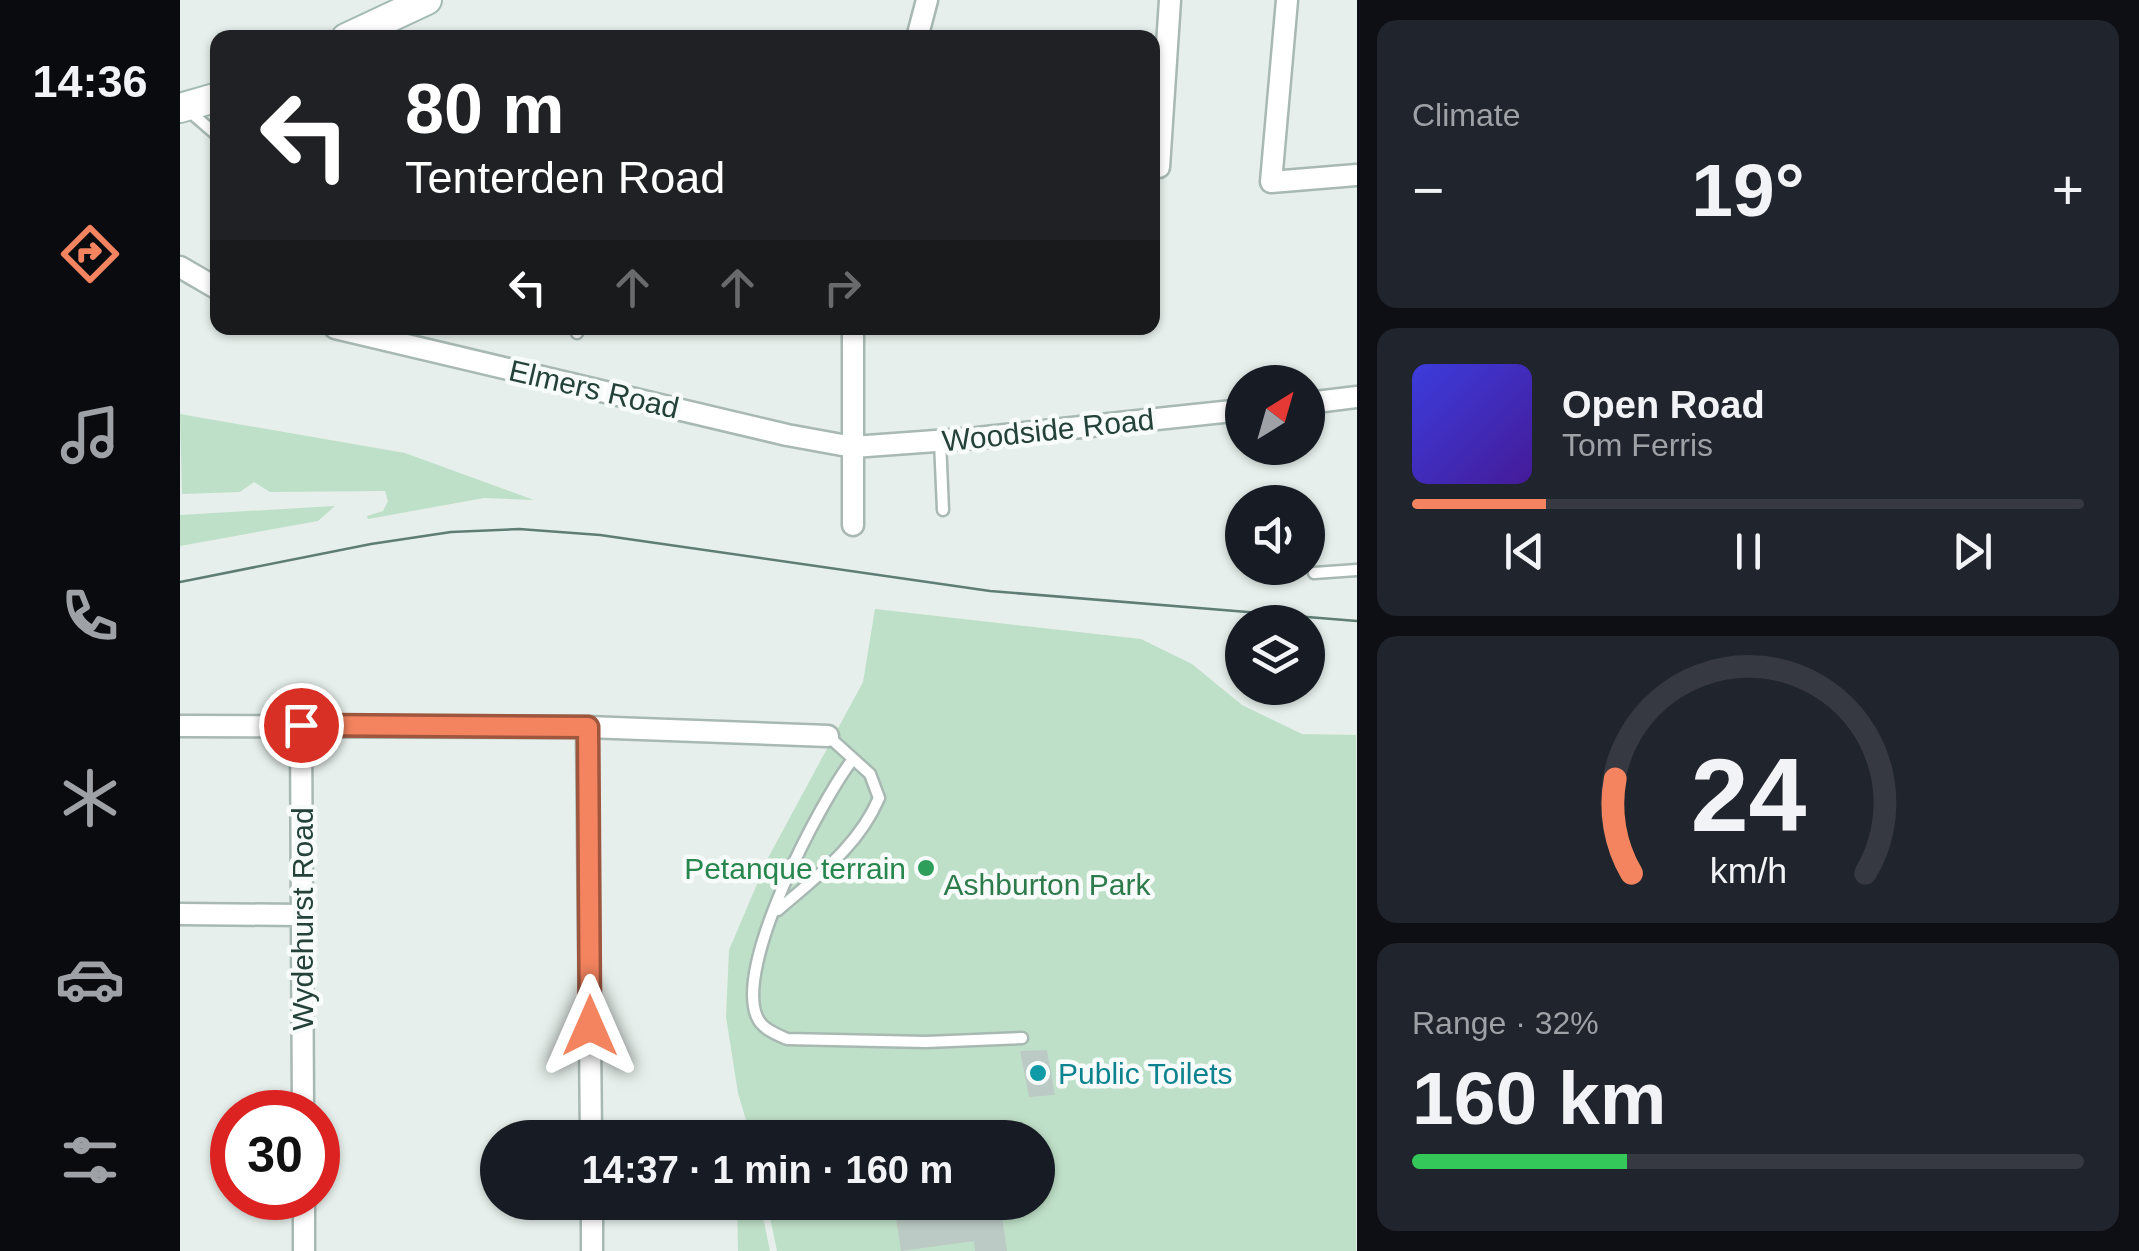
<!DOCTYPE html>
<meta charset="utf-8">
<style>
:root{--surface:#171b24;--page:#20242c;--text:#f1f3f6;--muted:#9ea1a6;--line:#363941;--accent:#f4845f}
body{margin:0;font-family:Arial,sans-serif;background:var(--page);color:var(--text);height:100vh;display:flex;flex-direction:column;font-size:38px;white-space:nowrap}
*{box-sizing:border-box;margin:0}
p{font-size:32px;color:var(--muted)}
.icon{flex:none;width:55px;height:55px;fill:none;stroke:currentColor;stroke-width:2;stroke-linecap:round;stroke-linejoin:round}
.map{position:relative;flex:1;overflow:hidden}
.details{display:flex;flex-direction:column;gap:20px;padding:20px;background:#0d0f14;width:782px}
.details>*{flex:none}
.top-card{position:absolute;left:30px;top:30px;width:950px;height:305px;border-radius:20px;box-shadow:0 2px 8px #0004;background:#202124;color:#fff;overflow:hidden}
.needle{width:65px;rotate:37deg}
.tools{position:absolute;left:1045px;top:365px;display:grid;gap:20px}
.tools a{display:grid;place-items:center;width:100px;height:100px;border-radius:50%;background:var(--surface);box-shadow:0 2px 8px #0004;font-size:50px}
.speed{position:absolute;left:30px;top:1090px;display:flex;gap:20px;font-size:50px;font-weight:700;text-align:center}
.speed>*{display:grid;place-content:center;width:130px;height:130px;border-radius:50%;background:var(--surface);box-shadow:0 2px 8px #0004;line-height:1}
.speed .limit{border:15px solid #d22;background:#fff;color:#111}
.pin{position:absolute;display:grid;place-items:center;width:85px;height:85px;color:#fff;margin:-42px;border:5px solid #fff;border-radius:50%;box-shadow:0 2px 10px #0007}
.me{position:absolute;width:110px;margin:-55px;rotate:0deg;stroke-linejoin:round;filter:drop-shadow(0 0 8px #0008)}
.turn{display:flex;align-items:center;gap:35px;height:210px;padding:0 30px;font-size:45px}
.turn .icon{width:130px;height:130px;stroke-width:2.5}
.turn b{display:block;font-size:70px;line-height:85px}
.lanes{display:flex;align-items:center;height:95px;padding:0 30px;background:#0003;justify-content:center;gap:50px;direction:ltr}
.lanes .off{opacity:.35}
.big{font-size:75px;font-weight:600;line-height:1.1}
.details .widget{flex:1;display:flex;flex-direction:column;justify-content:center;gap:15px;min-width:0;padding:0 35px;border-radius:20px;background:var(--page)}
.details .dial{align-items:center;gap:0}
.dial svg{height:260px;overflow:visible;fill:none;stroke:var(--line);stroke-width:7;stroke-linecap:round;text-anchor:middle}
.dial text{fill:var(--text);stroke:none}
.song{display:flex;align-items:center;gap:30px}
.cover{width:120px;height:120px;border-radius:15px;background:linear-gradient(135deg,hsl(240 70% 55%),hsl(260 70% 35%))}
.played{height:10px;border-radius:5px;background:linear-gradient(90deg,var(--accent) 20%,var(--line) 20%)}
.keys{display:flex;justify-content:space-around;direction:ltr}
.heat{display:flex;justify-content:space-between;align-items:center;font-size:55px;direction:ltr}
.charge{height:15px;border-radius:8px;background:linear-gradient(90deg,#34c759 32%,var(--line) 0)}
.trip{position:absolute;left:300px;top:1120px;width:575px;height:100px;border-radius:50px;background:var(--surface);box-shadow:0 2px 8px #0004;font-weight:600;line-height:100px;text-align:center}
main{display:flex;flex:1;min-height:0}
.tabs{display:flex;flex-direction:column;width:180px;justify-content:space-around;align-items:center;background:#090b0e;color:var(--muted)}
.tabs .icon{width:70px;height:70px}
.tabs .on{color:var(--accent)}
.tabs b{font-size:45px;color:var(--text)}
.map>svg:first-child{display:block}
.green{fill:#bfe0c8}
.building{fill:#bbcac4}
.lines{fill:none;stroke-linecap:round;stroke-linejoin:round}
.lane-casing{stroke:#a8b8b2;stroke-width:15}
.street-casing{stroke:#a8b8b2;stroke-width:25}
.secondary-casing{stroke:#a4bbb3;stroke-width:32}
.lane{stroke:#fff;stroke-width:10}
.street{stroke:#fff;stroke-width:20}
.secondary{stroke:#fff;stroke-width:28}
.tram{stroke:#5f7d75;stroke-width:2.5}
.route-casing{stroke:#9f563e;stroke-width:25}
.route{stroke:#f4845f;stroke-width:18}
.leisure-dot{fill:#2e9e5b;stroke:#f7fbf9;stroke-width:4}
.culture-dot{fill:#0f9aa8;stroke:#f7fbf9;stroke-width:4}
.labels{text-anchor:middle;dominant-baseline:central;stroke-width:9;stroke-linejoin:round;paint-order:stroke}
.street-label{font-size:30px;fill:#24423a;stroke:#f7fbf9}
.leisure-label{font-size:30px;fill:#27864d;stroke:#f7fbf9;text-anchor:end}
.park-label{font-size:30px;fill:#2d7a4b;stroke:#f7fbf9}
.culture-label{font-size:30px;fill:#0d838f;stroke:#f7fbf9;text-anchor:start}
</style>
<main>
<nav class="tabs">
<b>14:36</b>
<svg class="icon on" aria-label="directions" viewBox="0 0 24 24"><path d="M12 3l9 9-9 9-9-9zM9 14v-3h6M13 9l2 2-2 2"/></svg>
<svg class="icon" aria-label="music" viewBox="0 0 24 24"><path d="M9 18V5l10-2v13"/><circle cx="6" cy="18" r="3"/><circle cx="16" cy="16" r="3"/></svg>
<svg class="icon" aria-label="phone" viewBox="0 0 24 24"><path d="M5 4h4l2 5-3 2q2 4 5 5l2-3 5 2v4C11 20 4 13 5 4z"/></svg>
<svg class="icon" aria-label="climate" viewBox="0 0 24 24"><path d="M12 3v18M4 7l16 10M4 17L20 7"/></svg>
<svg class="icon" aria-label="car" viewBox="0 0 24 24"><path d="M5 17H2v-5l4-1 3-4h7l3 4 3 1v5h-3M9 17h6M6 11h13"/><circle cx="7" cy="17" r="2"/><circle cx="17" cy="17" r="2"/></svg>
<svg class="icon" aria-label="filters" viewBox="0 0 24 24"><path d="M4 7h16M4 17h16"/><circle cx="9" cy="7" r="2"/><circle cx="15" cy="17" r="2"/></svg>
</nav>
<div class="map">
<svg width="1177" height="1251" viewBox="0 0 1177 1251">
<rect width="100%" height="100%" fill="#e6efeb"/>
<path class="green" d="M0,414l225,39 129,47 -50,-2 -116,21 -1,-3 16,-5 5,-10 -3,-10 -115,1 -16,-10 -14,10 -58,2z
M155,506l-17,15 -138,25v-31z
M695,609l266,30 51,25 50,41 60,29 54,1v516h-579l-10,-48 271,-1v-64l-287,-1 -13,-44 -12,-76 3,-67 39,-92 95,-176z
M557,1203h23l10,48h-32z"/>
<path class="building" d="M867,1050l8,45 -26,2 -9,-46z
M786,1202h34l7,49h-32l-1,-10 -73,10 -5,-33 70,-10z"/>
<g class="lines">
<g class="lane-casing">
<path id="lane" d="M9,111l29,25
M397,333l1,-5
M760,441l3,69
M1134,573l43,-3
M673,759c-33,43 -119,206 -96,258 5,12 19,17 30,22l139,3 96,-4
M598,910c39,-34 80,-63 101,-112l-9,-24 -42,-38"/>
</g>
<g class="street-casing">
<path id="street" d="M1107,0l-16,182 86,-7
M737,38l10,-38
M979,167l11,-167
M0,267l38,22
M155,328l452,107 66,12 124,-9 265,-28
M673,328v197
M1128,403l49,-6
M121,725l2,387
M0,726l407,1 241,9
M407,727l4,411
M0,914l121,1
M124,1198v53
M412,1202v49"/>
</g>
<g class="secondary-casing">
<path id="secondary" d="M166,38l81,-38
M0,108l38,-11"/>
</g>
<use href="#lane" class="lane"/>
<use href="#street" class="street"/>
<use href="#secondary" class="secondary"/>
<path class="tram" d="M0,582l191,-38 80,-12 68,-3 81,6 390,56 367,30"/>
</g>
<g class="lines">
<g class="route-casing">
<path id="route" d="M121,725l287,2 2,299"/>
</g>
<use href="#route" class="route"/>
</g>
<circle class="leisure-dot" cx="746" cy="868" r="10"/>
<circle class="culture-dot" cx="858" cy="1073" r="10"/>
<g class="labels">
<g class="street-label">
<text transform="translate(414 389) rotate(13)">Elmers Road</text>
<text transform="translate(868 430) rotate(-6)">Woodside Road</text>
<text transform="translate(122 919) rotate(-90)">Wydehurst Road</text>
</g>
<g class="leisure-label">
<text x="726" y="868">Petanque terrain</text>
</g>
<g class="park-label">
<text x="867" y="884">Ashburton Park</text>
</g>
<g class="culture-label">
<text x="878" y="1073">Public Toilets</text>
</g>
</g>
</svg>
<div class="tools">
<a><svg class="needle" viewBox="-14 -14 28 28"><path d="M0-13l5 13h-10z" fill="#e53935"/><path d="M0 13l5-13h-10z" fill="#9ea1a6"/></svg></a>
<a><svg class="icon" aria-label="sound" viewBox="0 0 24 24"><path d="M4 9h4l5-4v14l-5-4H4zM17 9q2 3 0 6"/></svg></a>
<a><svg class="icon" aria-label="layers" viewBox="0 0 24 24"><path d="M12 4l9 5-9 5-9-5zM3 14l9 5 9-5"/></svg></a>
</div>
<div class="speed"><div class="limit">30</div></div>
<div class="pin" style="left:121px;top:725px;background:#d93025"><svg class="icon" aria-label="arrive" viewBox="0 0 24 24"><path d="M6 21V4h12l-3 4 3 4H6"/></svg></div>
<svg class="me" style="left:410px;top:1026px" viewBox="-20 -20 40 40"><path d="M0-17L14 15 0 8-14 15z" fill="#f4845f" stroke="#fff" stroke-width="4"/></svg>
<div class="trip">14:37 · 1 min · 160 m</div>
<div class="top-card">
<div class="turn"><svg class="icon" aria-label="left" viewBox="0 0 24 24"><path d="M17 20v-9H6M10 6l-5 5 5 5"/></svg><div><b>80 m</b>Tenterden Road</div></div>
<div class="lanes"><svg class="icon" aria-label="left" viewBox="0 0 24 24"><path d="M17 20v-9H6M10 6l-5 5 5 5"/></svg><svg class="icon off" aria-label="ahead" viewBox="0 0 24 24"><path d="M12 20V5M6 11l6-6 6 6"/></svg><svg class="icon off" aria-label="ahead" viewBox="0 0 24 24"><path d="M12 20V5M6 11l6-6 6 6"/></svg><svg class="icon off" aria-label="right" viewBox="0 0 24 24"><path d="M7 20v-9h11M14 6l5 5-5 5"/></svg></div>
</div>
</div>
<section class="details">
<div class="widget"><p>Climate</p>
<div class="heat"><a>−</a><b class="big">19°</b><a>+</a></div>
</div>
<div class="widget">
<div class="song"><i class="cover"></i><div><b>Open Road</b><p>Tom Ferris</p></div></div>
<div class="played"></div>
<div class="keys"><svg class="icon" aria-label="previous" viewBox="0 0 24 24"><path d="M18 5L8 12l10 7zM5 5v14"/></svg><svg class="icon" aria-label="pause" viewBox="0 0 24 24"><path d="M8 5v14M16 5v14"/></svg><svg class="icon" aria-label="next" viewBox="0 0 24 24"><path d="M6 5l10 7-10 7zM19 5v14"/></svg></div>
</div>
<div class="widget dial"><svg viewBox="0 0 100 80">
<path d="M14 69A42 42 0 1 1 86 69"/>
<path d="M14 69A42 42 0 0 1 9 40" stroke="#f4845f"/>
<text x="50" y="56" font-size="32" font-weight="700">24</text>
<text x="50" y="72" font-size="11">km/h</text>
</svg></div>
<div class="widget"><p>Range · 32%</p><b class="big">160 km</b><div class="charge"></div></div>
</section>
</main>
